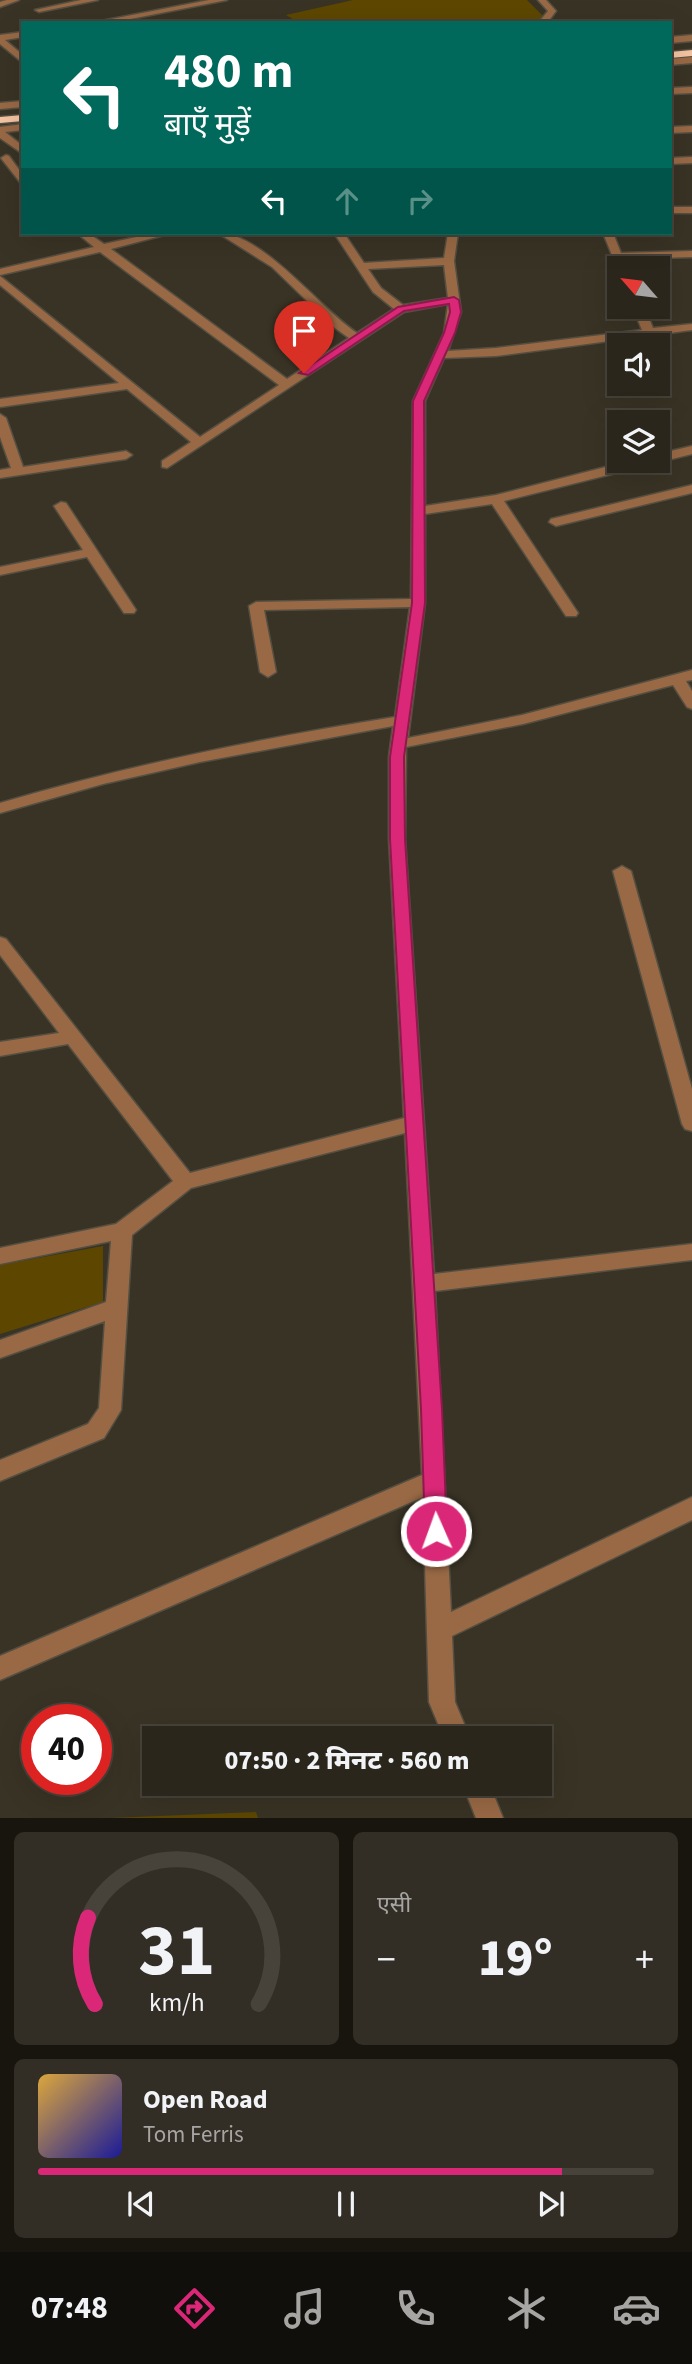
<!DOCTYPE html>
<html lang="hi">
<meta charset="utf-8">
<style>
:root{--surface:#2b261c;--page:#332e25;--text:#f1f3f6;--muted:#a6a5a3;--line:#47433b;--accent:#db2777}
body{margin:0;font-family:"Source Sans 3","Noto Sans Devanagari",sans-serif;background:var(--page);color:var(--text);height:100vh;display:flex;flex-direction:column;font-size:26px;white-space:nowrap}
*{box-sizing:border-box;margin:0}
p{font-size:23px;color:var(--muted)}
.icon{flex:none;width:38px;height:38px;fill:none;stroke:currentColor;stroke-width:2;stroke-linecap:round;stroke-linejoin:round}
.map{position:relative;height:1818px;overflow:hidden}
.panel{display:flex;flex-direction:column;gap:14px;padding:14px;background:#18150f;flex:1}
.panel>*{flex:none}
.hud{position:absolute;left:21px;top:21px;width:651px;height:214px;border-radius:0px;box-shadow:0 7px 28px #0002,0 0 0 2px var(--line);background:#00695c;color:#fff;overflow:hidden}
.needle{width:46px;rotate:298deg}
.fabs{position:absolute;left:607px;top:256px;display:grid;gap:14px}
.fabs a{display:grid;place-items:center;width:63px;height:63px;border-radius:0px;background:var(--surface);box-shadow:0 7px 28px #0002,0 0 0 2px var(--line);font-size:35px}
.speed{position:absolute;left:21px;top:1704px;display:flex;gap:14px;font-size:35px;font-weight:700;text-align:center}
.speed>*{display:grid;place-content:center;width:91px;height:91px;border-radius:50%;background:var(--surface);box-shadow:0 7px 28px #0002,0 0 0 2px var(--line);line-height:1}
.speed .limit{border:10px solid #d22;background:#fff;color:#111}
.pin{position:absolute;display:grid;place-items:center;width:60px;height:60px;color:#fff;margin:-72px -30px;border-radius:50% 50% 50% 0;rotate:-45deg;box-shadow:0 0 7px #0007}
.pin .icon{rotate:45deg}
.me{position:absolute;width:77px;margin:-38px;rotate:358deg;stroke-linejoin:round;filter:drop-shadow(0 0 5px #0008)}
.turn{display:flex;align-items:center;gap:24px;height:147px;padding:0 28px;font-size:32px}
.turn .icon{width:91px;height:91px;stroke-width:2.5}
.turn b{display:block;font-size:49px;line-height:60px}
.lanes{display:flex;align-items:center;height:66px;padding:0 28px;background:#0003;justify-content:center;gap:35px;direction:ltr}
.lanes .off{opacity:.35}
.big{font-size:52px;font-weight:800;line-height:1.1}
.panel .widget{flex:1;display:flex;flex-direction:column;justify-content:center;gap:10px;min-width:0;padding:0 24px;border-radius:10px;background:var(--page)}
.panel .dial{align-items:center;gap:0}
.dial svg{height:182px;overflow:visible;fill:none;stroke:var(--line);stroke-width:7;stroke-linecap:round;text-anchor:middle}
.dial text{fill:var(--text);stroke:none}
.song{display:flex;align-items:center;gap:21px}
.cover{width:84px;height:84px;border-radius:10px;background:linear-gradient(135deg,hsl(40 70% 55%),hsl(240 70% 35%))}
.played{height:7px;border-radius:4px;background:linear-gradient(90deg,var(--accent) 85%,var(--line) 85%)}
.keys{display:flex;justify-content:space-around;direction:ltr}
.heat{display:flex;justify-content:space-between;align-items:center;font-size:38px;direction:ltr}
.panel .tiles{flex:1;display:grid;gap:14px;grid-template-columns:1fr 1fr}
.widget:last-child{grid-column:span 2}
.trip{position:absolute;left:142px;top:1726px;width:410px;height:70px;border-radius:0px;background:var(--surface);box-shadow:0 7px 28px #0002,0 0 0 2px var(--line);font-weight:800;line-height:70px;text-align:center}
.tab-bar{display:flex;height:112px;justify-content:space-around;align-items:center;background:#110f0b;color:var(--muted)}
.tab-bar .icon{width:49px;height:49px}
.tab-bar .active{color:var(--accent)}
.tab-bar b{font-size:32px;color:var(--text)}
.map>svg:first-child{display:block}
.green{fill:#5d4700}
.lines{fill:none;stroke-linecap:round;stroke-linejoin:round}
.minor-casing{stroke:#554f42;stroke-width:3}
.highway-casing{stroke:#554f42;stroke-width:3}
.minor{fill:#996945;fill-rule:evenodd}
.highway{fill:#f4c4a2;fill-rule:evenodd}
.route{fill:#db2777;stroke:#8e194d;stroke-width:2}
</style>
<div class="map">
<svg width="692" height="1818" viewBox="0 0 692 1818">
<rect width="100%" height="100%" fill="#393325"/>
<path class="green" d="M353,0h174l16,16 -8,7h-236l-13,-8z
M103,1246v56l-103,32v-69z
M256,1812l2,6h-147z"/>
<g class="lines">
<g class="minor-casing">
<path id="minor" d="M7,0h12l-19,7v-5z
M81,0h17l-59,12 -4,-2z
M209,0h18l-117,23h-19z
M538,0h8l10,11 -9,12h-9l10,-12z
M23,32v5l-18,3 18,15v8l-23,-19v-9z
M692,35v6l-22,2v-6z
M692,57v6l-22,2v-6z
M692,87v6l-22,1v-6z
M23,101v6l-23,2v-6z
M23,124v6l-18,2 18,14v8l-23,-16v-11z
M692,126v6l-22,1v-6z
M6,155l3,1 14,19v11l-22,-28z
M692,157v6l-22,1v-6z
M670,207h22v6h-22z
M77,233h11l16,11 51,-11h17l-61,16 176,130 62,-41 -14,-10 -63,-61 -54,-34c45,0 101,75 139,100l37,-24 -21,-17 -39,-59h10l20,30 80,-5 4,-25h10l-4,28 7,51 -13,39 48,-3 146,-18 -10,-24h12l9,22 39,-4v6l-196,26 -52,2 -19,43v105l71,-11 137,-35h25v-6l34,-8v8l-188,47 74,112 -2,3h-10l-74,-112 -67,10v89l-17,135 114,-23 170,-45v10l-6,1 6,10v18l-5,-2 -14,-22 -150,39 -117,23 -1,92 29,435 258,-30v16l-257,31 16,321 241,-115v23l-240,116 3,66 15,36h-26l-15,-36 -6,-205 -423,183v-24l422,-181 -17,-342 -214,55 -59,47 -11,175 -17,28 -104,43v-21l88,-36 11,-16 6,-87 -105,37v-18l106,-38 5,-61 -111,23v-16l116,-24 57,-43 -105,-137 -68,12v-14l59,-9 -59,-78v-18l6,2 184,234 214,-55 -15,-279v-82l4,-31 -193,36 -97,22 -103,29v-10c130,-38 262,-65 395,-86l15,-110 -146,3 12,62 -8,5 -8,-5 -11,-66 7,-4 155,-3 2,-198 31,-68 4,-29 -44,8 -237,156 -5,-1v-6l29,-19 -64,-53 -127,18v-8l119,-16 -119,-98v-9l200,161 79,-52 -179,-133 -100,23v-6l94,-22zM444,265l4,33 -45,7 -22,-17 -13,-19z
M603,233h10l8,20 71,-2v6l-68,2 3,9h-7l-2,2z
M0,414l6,4 17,49 103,-16 6,4 -6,4 -126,19v-8l11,-2 -11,-31z
M692,485v8l-136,33 -7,-4 2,-3z
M61,502l5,1 70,107 -2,3h-10l-37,-56 -87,18v-8l83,-17 -29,-44z
M622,866l9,5 61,218v42l-7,-2 -3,-5 -69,-253z
M462,1783h27l14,35h-27z"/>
</g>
<g class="highway-casing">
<path id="highway" d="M692,50v6l-22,2v-6z
M23,115v6l-23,2v-6z"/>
</g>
<use href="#minor" class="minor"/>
<use href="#highway" class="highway"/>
</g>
<path class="route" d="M454,297l5,3 2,12 -6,21 -31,68 1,202 -21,154 1,82 37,570 5,122 -4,7 -7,3 -8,-3 -3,-7 -4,-122 -31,-570v-82l22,-154 1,-202 31,-68 6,-21 -1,-8 -45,7 -96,64 -9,-2 99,-66z"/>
</svg>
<div class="fabs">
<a><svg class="needle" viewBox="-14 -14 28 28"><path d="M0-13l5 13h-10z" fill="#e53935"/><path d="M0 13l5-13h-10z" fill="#a6a5a3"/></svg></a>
<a><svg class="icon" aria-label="sound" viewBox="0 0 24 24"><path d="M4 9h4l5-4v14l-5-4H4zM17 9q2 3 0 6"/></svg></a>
<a><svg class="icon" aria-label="layers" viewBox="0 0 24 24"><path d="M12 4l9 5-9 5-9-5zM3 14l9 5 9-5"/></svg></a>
</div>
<div class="speed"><div class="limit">40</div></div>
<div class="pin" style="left:304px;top:373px;background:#d93025"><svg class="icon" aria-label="arrive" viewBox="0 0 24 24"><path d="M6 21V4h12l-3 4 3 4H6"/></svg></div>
<svg class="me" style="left:436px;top:1531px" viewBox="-20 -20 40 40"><circle r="17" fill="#db2777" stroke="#fff" stroke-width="3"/><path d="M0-11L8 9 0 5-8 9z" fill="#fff"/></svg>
<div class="trip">07:50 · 2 मिनट · 560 m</div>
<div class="hud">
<div class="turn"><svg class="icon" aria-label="left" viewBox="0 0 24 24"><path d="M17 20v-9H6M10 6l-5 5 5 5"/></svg><div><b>480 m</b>बाएँ मुड़ें</div></div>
<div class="lanes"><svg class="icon" aria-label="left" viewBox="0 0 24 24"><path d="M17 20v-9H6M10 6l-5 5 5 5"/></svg><svg class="icon off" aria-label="ahead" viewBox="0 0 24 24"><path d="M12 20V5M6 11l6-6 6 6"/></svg><svg class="icon off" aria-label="right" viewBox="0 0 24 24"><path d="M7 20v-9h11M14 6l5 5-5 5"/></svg></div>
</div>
</div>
<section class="panel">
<div class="tiles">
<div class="widget dial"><svg viewBox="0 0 100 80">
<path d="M14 69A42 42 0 1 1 86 69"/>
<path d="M14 69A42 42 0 0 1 11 31" stroke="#db2777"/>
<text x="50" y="56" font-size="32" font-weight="700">31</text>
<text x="50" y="72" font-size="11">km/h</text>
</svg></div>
<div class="widget"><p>एसी</p>
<div class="heat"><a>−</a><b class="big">19°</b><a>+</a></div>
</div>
<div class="widget">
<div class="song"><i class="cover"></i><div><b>Open Road</b><p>Tom Ferris</p></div></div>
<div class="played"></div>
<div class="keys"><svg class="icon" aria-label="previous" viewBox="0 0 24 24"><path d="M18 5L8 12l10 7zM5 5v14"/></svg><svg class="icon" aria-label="pause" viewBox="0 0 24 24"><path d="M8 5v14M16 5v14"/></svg><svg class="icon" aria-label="next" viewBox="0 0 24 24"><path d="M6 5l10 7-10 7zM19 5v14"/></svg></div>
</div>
</div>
</section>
<nav class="tab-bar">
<b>07:48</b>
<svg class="icon active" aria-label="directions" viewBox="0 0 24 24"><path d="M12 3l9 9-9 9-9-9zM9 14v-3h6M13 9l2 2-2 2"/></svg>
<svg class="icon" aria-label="music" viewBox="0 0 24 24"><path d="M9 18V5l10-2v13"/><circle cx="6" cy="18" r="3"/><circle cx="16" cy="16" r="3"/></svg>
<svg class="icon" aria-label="phone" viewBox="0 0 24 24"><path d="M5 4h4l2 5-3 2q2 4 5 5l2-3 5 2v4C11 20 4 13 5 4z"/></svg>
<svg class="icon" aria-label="climate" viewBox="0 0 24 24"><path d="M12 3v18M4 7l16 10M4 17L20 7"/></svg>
<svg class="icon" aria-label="car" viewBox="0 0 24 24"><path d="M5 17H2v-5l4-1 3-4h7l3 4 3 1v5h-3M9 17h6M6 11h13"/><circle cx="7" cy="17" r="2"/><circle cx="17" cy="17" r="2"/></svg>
</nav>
